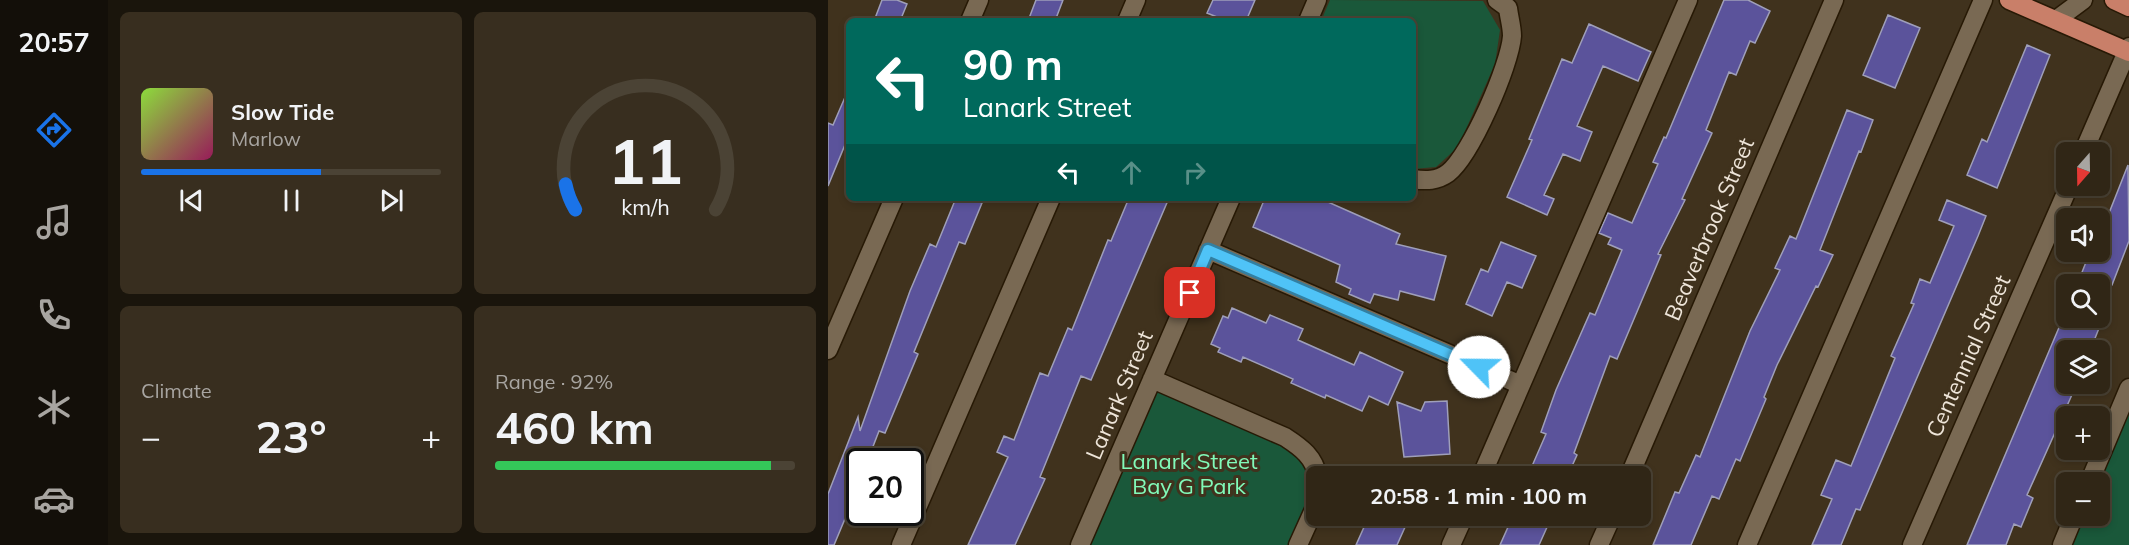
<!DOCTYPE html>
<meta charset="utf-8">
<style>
:root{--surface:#302616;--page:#382e1f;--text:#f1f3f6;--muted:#a8a5a1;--line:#4b4335;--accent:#1a73e8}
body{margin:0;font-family:Mulish,sans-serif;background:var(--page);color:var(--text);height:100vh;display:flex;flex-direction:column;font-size:22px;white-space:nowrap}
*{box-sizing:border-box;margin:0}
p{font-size:20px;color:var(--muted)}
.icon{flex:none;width:33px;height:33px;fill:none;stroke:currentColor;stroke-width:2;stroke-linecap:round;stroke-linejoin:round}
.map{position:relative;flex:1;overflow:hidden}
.details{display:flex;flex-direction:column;gap:12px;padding:12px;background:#1a150c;width:720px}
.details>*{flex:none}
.banner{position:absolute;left:18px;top:18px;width:570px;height:183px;border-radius:9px;box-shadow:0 3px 9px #0003,0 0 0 2px var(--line);background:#00695c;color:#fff;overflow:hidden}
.needle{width:39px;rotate:200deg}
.buttons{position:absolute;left:1228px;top:142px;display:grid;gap:12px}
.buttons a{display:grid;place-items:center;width:54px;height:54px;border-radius:9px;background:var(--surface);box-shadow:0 3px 9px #0003,0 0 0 2px var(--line);font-size:30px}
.speed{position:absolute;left:18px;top:448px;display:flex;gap:12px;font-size:30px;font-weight:700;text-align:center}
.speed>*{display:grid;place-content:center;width:78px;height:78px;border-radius:50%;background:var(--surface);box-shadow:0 3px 9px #0003,0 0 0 2px var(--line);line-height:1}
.speed .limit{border:3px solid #111;border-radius:9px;background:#fff;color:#111}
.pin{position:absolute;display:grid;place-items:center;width:51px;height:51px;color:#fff;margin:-26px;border-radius:12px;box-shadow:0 3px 9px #0006}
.me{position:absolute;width:66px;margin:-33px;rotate:293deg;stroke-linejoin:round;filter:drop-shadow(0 0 4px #0008)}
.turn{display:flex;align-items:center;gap:21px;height:126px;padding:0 18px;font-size:27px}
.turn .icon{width:78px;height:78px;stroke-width:2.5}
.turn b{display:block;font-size:42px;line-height:51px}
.lanes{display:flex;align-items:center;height:57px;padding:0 18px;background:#0003;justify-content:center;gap:30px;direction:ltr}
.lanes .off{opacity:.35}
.big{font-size:45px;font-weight:700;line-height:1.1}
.details .card{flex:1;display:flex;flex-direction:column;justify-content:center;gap:9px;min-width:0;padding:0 21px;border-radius:9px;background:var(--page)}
.details .dial{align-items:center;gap:0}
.dial svg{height:156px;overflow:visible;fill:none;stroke:var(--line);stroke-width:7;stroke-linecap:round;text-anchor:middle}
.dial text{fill:var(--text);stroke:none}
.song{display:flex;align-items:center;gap:18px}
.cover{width:72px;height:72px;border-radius:9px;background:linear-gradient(135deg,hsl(90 70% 55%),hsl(330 70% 35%))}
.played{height:6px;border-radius:3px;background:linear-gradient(90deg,var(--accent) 60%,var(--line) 60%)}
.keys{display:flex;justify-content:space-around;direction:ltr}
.heat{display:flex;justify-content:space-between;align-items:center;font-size:33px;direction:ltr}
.charge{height:9px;border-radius:4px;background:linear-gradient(90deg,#34c759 92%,var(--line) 0)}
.details .tiles{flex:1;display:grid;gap:12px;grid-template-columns:repeat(2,1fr)}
.trip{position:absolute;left:478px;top:466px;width:345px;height:60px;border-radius:9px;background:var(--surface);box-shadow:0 3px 9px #0003,0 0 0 2px var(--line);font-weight:700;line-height:60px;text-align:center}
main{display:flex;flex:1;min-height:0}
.tabs{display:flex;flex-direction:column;width:108px;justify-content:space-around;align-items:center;background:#130f09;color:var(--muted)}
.tabs .icon{width:42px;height:42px}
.tabs .selected{color:var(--accent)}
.tabs b{font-size:27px;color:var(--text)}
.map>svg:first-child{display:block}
.green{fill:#1a583a}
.building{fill:#5b539b;stroke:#9f9fba;stroke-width:1.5}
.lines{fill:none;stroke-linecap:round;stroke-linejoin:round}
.minor-casing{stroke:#271905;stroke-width:21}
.major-casing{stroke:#271905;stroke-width:21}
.minor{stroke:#796953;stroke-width:18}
.major{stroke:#c97f69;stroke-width:18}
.route-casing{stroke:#337fa1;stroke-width:15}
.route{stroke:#4fc3f7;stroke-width:10}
.labels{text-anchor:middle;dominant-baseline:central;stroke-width:6;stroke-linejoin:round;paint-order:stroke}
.street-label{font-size:22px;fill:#eee5d9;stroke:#40321d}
.park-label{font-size:22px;fill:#81fab9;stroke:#40321d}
</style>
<main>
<nav class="tabs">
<b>20:57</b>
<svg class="icon selected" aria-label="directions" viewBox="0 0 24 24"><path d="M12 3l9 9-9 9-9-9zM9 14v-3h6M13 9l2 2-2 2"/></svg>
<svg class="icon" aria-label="music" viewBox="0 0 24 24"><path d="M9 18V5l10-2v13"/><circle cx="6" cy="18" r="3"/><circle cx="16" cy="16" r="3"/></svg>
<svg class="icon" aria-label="phone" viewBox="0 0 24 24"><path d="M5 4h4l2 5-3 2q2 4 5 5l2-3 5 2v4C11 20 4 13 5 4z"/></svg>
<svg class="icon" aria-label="climate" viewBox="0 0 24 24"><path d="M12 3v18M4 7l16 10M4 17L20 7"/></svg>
<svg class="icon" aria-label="car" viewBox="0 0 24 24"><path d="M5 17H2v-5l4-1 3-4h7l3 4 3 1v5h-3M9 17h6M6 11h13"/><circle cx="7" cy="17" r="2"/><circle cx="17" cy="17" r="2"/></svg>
</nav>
<section class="details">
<div class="tiles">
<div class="card">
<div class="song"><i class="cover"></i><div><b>Slow Tide</b><p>Marlow</p></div></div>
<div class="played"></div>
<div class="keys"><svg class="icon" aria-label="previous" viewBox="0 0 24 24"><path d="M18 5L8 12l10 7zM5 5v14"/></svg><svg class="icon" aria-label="pause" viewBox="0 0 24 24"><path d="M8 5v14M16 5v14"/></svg><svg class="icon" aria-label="next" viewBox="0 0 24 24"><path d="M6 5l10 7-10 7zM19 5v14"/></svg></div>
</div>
<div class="card dial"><svg viewBox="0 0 100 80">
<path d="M14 69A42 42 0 1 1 86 69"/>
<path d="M14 69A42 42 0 0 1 9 56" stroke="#1a73e8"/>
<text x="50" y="56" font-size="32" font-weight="700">11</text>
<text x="50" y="72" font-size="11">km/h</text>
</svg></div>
<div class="card"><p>Climate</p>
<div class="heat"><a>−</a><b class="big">23°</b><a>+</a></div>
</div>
<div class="card"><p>Range · 92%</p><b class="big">460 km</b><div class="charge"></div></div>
</div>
</section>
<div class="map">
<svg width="1301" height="545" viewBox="0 0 1301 545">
<rect width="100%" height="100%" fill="#40321d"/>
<path class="green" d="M502,0l153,1 17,29 -5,34 -37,83 -22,20 -23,2v-148h-92z
M324,379l133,58 32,40v26l-19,42h-218z
M1301,413v132h-57l13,-29h15l-1,-33z"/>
<path class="building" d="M54,0h15l10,4 -7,17h-26z
M208,0h27l-8,21h-27z
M385,0h42l-9,21h-19l-20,-8z
M896,0h24l22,11 -15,32 -5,-2 -14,34 -7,-3 -23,58 6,3 -30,66 3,1 -27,54 3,1 -44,104 -7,-3 -36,97 3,2 -10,22h-29l-9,-4 17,-39 -5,-2 15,-42 34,-77 5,2 27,-65 -14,-6 3,-6 -12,-5 9,-20 24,10 26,-59 -5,-2 11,-25 2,1z
M1060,15l32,13 -25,60 -32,-13z
M761,24l62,28 -13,29 -35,-15 -26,60 15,6 -12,29 -17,-7 -19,41 10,4 -7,16 -40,-18 25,-57 -3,-1 33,-80 10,4z
M1199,45l23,10 -53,133 -30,-13 15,-36 5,3z
M21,88v47l-21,51v-63l5,2z
M1019,110l26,10 -12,32 -2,-1 -39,99 13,5 -15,32 -2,-1 -39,79 -13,32 2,2 -26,62 -4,-2 -17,40 -7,-3 -21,49h-38l22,-53 4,1 17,-38 4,2 50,-126 30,-61 -5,-2 15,-32 6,3z
M1300,165l1,76 -17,44h-35l13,-33h10v-16z
M128,198h12l14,5 -17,41 -6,-2 -45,110 4,2 -33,79 -6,-2 -12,31h-7v21l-26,62h-6v-51l30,-77 2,14 50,-140 20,-47 6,3z
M301,198h40l-78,182 -10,-4 -41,101 5,2 -30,66h-47l40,-88 -11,-5 7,-16 10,4 26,-67 8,3 20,-48 4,2 36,-90 3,1z
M437,198h54l81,36 -4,10 50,12 -12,44 -34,-9 -2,9 -24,-6 -4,9 -21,-9 2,-5 -15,-7 4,-17 -87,-38z
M1119,200l39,16 -8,20 -118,274 -4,-1 -15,36h-29l20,-46 -11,-4 15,-35 15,6 44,-108 -4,-2 23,-52 -3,-1 9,-24 10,4 24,-57 -15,-6z
M673,242l35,14 -14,32 -15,-6 -15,34 -26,-12 15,-35 7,3z
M404,308l34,15 4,-8 33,14 -5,11 56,25 6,-13 43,20 -15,33 -19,-9 -7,15 -36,-16 -1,3 -34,-15 2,-4 -50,-22 -2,5 -23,-10 2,-4 -9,-4 12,-28 5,2z
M1238,311l1,7h36l-13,33h-23v34l8,3 -48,107 6,3 -12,29 -7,-3 -8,21h-39z
M619,401l3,53 -46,3 -7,-55 24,9 4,-9z
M541,516h41l-13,29h-41z
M685,516h39l-13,29h-39z"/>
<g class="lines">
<g class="minor-casing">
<path id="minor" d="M1228,20l27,-20
M142,21l9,-21
M299,21l9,-21
M480,21l9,-21
M1255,153l46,-106
M585,179c13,2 24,2 35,-6 23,-18 62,-108 64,-137 0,-9 -3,-19 -4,-28l-11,-8
M380,250l313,135
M0,350l66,-152
M324,379l133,58c17,11 29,20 33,40
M653,477l207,-477
M801,477l205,-477
M1261,483l40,-95
M73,545l150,-347
M252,545l151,-347
M470,545l19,-42
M623,545l13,-29
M771,545l13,-29
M919,545l236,-545
M1084,545l157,-359
M1234,545l12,-29"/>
</g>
<g class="major-casing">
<path id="major" d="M1181,0l120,52
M1286,0l15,7"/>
</g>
<use href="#minor" class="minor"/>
<use href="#major" class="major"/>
</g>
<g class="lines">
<g class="route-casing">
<path id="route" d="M362,293l18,-43 271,117"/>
</g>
<use href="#route" class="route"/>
</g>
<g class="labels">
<g class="street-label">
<text transform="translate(881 229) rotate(-67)">Beaverbrook Street</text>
<text transform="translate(1140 356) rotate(-66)">Centennial Street</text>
<text transform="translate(291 395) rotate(-67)">Lanark Street</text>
</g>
<g class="park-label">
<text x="361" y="461">Lanark Street<tspan x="361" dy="25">Bay G Park</tspan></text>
</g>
</g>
</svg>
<div class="buttons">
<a><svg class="needle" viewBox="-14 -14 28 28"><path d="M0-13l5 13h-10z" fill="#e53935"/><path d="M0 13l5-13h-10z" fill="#a8a5a1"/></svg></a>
<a><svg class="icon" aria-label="sound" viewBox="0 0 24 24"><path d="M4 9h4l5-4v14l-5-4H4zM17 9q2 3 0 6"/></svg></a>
<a><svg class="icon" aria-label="search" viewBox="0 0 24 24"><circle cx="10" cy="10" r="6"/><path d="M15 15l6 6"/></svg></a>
<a><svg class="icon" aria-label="layers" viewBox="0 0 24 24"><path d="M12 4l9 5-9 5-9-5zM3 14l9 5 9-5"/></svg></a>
<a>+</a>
<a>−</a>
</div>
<div class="speed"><div class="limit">20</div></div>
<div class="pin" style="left:362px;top:293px;background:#d93025"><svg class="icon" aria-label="arrive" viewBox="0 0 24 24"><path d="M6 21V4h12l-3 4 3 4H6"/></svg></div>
<svg class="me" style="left:651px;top:367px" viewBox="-20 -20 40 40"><circle r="19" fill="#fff"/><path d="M0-13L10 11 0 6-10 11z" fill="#4fc3f7"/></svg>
<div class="trip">20:58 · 1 min · 100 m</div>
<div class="banner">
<div class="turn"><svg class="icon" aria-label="left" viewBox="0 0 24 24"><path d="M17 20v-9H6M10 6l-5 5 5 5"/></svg><div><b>90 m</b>Lanark Street</div></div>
<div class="lanes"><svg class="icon" aria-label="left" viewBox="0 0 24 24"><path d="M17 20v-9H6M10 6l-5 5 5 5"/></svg><svg class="icon off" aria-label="ahead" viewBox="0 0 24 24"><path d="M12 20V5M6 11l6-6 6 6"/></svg><svg class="icon off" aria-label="right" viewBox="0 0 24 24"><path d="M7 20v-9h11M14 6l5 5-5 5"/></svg></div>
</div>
</div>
</main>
